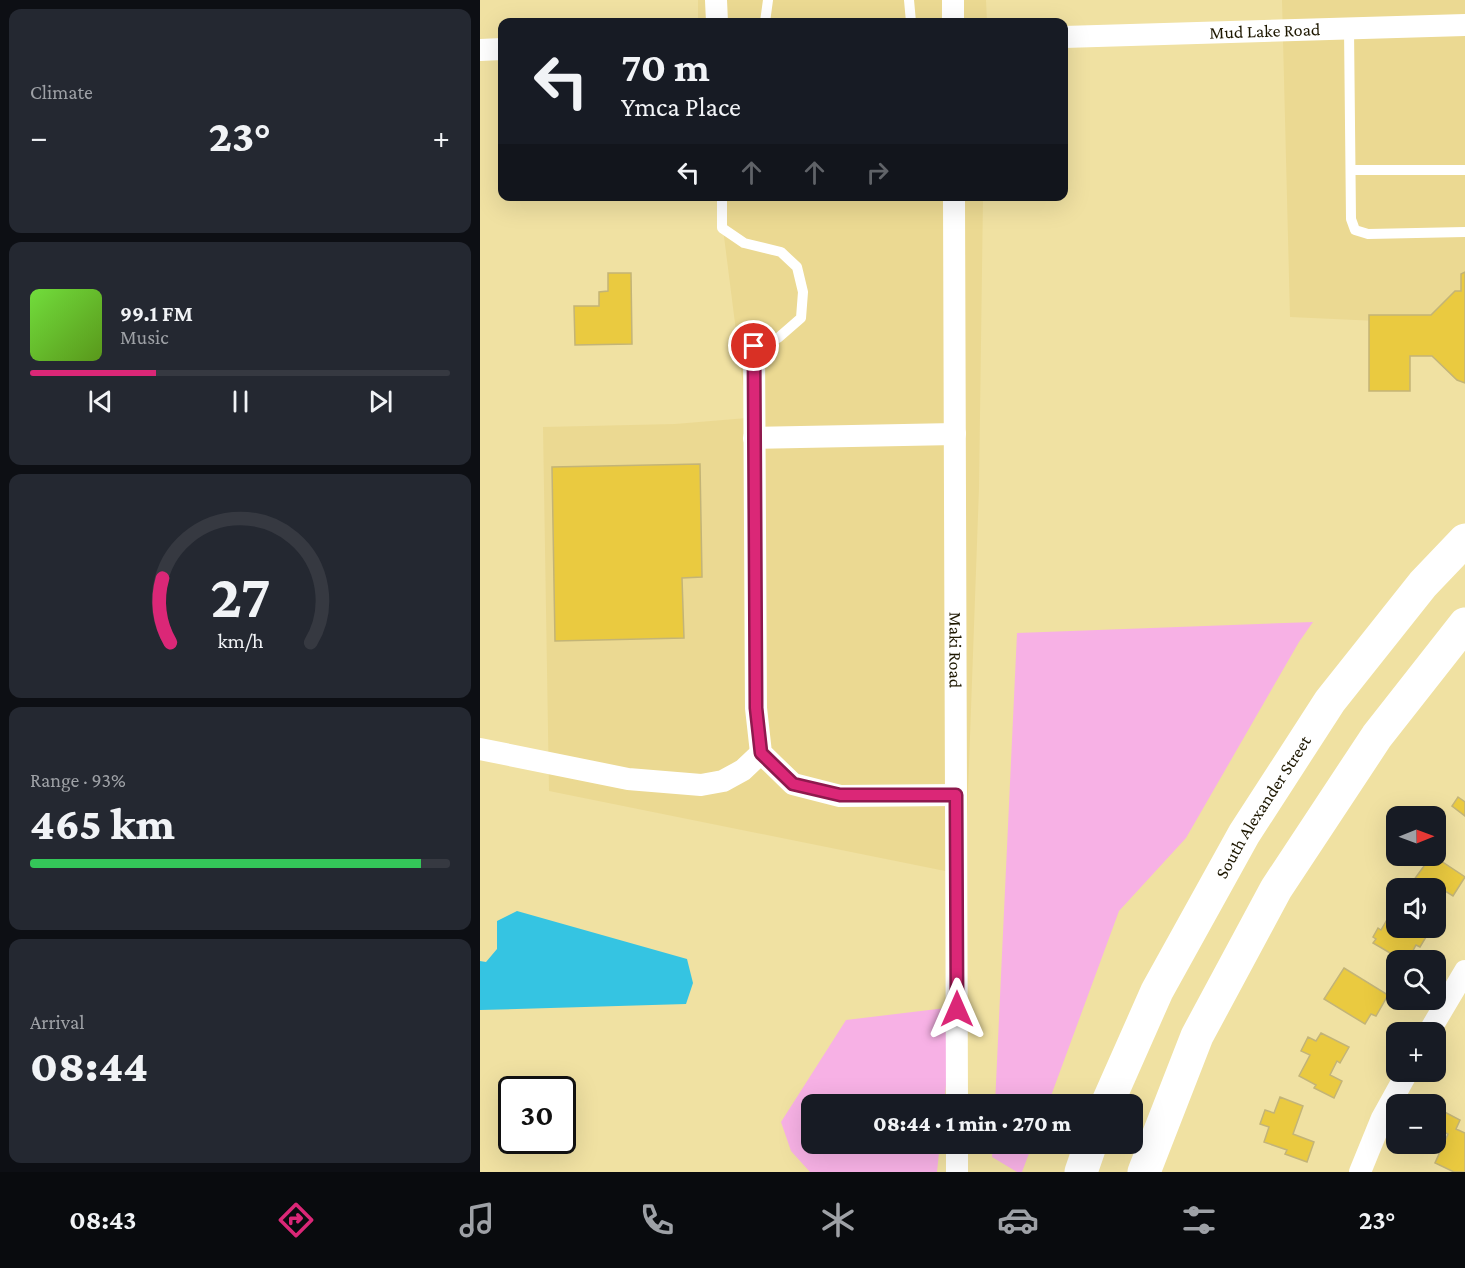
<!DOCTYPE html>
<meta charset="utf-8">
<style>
:root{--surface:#171b24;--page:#242831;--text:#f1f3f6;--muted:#9ea1a6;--line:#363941;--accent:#db2777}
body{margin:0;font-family:"Crimson Pro",serif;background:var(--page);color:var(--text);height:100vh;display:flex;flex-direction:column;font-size:22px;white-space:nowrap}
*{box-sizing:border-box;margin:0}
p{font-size:20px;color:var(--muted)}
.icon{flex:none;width:33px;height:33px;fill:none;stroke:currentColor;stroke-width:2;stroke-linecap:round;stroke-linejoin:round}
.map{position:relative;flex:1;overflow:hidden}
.panel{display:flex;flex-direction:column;gap:9px;padding:9px;background:#0d0f14;width:480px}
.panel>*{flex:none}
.top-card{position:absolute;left:18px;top:18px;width:570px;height:183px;border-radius:12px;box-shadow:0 6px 24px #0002;background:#171b24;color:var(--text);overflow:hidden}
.needle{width:39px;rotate:89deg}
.buttons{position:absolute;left:906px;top:806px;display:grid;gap:12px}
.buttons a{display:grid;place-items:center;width:60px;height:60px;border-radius:12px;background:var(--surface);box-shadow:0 6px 24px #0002;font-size:30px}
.speed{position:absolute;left:18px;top:1076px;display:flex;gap:12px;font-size:30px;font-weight:700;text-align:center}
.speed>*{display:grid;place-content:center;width:78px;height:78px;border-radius:50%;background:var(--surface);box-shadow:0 6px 24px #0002;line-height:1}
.speed .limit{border:3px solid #111;border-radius:9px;background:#fff;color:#111}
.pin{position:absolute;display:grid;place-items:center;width:51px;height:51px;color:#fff;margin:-26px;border:3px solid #fff;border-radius:50%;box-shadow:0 2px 6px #0007}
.me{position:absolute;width:66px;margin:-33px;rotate:0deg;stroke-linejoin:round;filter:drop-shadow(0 0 4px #0008)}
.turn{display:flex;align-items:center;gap:21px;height:126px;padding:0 24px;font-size:27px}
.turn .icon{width:78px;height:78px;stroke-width:2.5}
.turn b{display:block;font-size:42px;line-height:51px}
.lanes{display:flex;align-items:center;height:57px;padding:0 24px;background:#0003;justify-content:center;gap:30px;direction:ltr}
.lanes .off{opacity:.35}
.big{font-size:45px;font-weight:800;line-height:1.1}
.panel .tile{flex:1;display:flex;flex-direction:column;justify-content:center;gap:9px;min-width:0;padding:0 21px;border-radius:12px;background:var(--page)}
.panel .dial{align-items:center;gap:0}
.dial svg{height:156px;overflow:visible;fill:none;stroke:var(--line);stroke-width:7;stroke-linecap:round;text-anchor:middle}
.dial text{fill:var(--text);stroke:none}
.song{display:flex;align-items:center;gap:18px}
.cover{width:72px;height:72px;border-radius:9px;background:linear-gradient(135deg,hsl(100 70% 55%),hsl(90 70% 35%))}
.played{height:6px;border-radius:3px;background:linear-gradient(90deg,var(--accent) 30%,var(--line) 30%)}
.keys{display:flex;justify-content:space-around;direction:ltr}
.heat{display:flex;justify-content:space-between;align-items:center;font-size:33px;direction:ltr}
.charge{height:9px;border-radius:4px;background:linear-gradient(90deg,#34c759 93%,var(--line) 0)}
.trip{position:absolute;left:321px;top:1094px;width:342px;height:60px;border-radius:12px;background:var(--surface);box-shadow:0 6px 24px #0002;font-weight:800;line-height:60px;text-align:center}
.tabs{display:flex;height:96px;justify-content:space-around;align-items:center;background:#090b0e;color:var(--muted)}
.tabs .icon{width:42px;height:42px}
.tabs .current{color:var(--accent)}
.tabs b{font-size:27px;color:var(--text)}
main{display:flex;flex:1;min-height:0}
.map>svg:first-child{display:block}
.built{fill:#ebd992}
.green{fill:#f7b1e5}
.water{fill:#35c4e2}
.building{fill:#eaca40;stroke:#c3b477;stroke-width:1.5}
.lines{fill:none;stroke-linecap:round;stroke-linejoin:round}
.service{stroke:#fff;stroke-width:10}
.minor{stroke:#fff;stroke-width:22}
.primary{stroke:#fff;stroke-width:33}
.route-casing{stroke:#8e194d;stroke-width:15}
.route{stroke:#db2777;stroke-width:10}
.labels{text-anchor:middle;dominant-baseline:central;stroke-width:4.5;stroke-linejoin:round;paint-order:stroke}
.street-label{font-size:18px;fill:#1d1700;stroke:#feeeaf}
</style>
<main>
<section class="panel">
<div class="tile"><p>Climate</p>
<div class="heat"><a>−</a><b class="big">23°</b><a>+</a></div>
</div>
<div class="tile">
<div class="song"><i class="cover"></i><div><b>99.1 FM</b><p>Music</p></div></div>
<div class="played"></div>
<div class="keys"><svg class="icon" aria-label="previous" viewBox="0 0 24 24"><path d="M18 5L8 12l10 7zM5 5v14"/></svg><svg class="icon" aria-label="pause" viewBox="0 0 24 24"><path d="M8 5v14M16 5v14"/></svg><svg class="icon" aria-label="next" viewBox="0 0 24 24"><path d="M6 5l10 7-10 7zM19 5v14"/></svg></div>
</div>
<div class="tile dial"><svg viewBox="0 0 100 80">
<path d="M14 69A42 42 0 1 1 86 69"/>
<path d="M14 69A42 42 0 0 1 10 36" stroke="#db2777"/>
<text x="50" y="56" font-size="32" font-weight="700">27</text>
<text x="50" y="72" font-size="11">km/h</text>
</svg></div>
<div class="tile"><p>Range · 93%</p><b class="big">465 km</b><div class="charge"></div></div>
<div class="tile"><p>Arrival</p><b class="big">08:44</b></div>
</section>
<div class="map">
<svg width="985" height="1172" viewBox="0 0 985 1172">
<rect width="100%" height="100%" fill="#f0e1a2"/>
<path class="built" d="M218,0h288l1,22h-289z
M802,0h183v325l-175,-8z
M239,197h264l-4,291 -14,387 -416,-84 -6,-364 132,-3 72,-6z"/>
<path class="green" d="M833,622l-14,20 -113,196 -67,73 -71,193h-53l22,-471z
M474,1007l-10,97h-132v39h128l-3,29h-127l-19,-21 -10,-29 65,-102z
M513,1143h40l-11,29h-5l-25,-15z"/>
<path class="water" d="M37,911l170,48 6,24 -7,21 -206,6v-49l6,1 11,-13v-28z"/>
<path class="building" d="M985,272v111l-8,-3 -25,-24h-22v35h-41v-76h62l24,-24h6v-17z
M128,273h23l1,71 -57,1 -1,-39h25v-14l9,-1z
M220,464l2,113 -20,1 2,60 -129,3 -3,-174z
M978,797l7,5v14l-13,-10z
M952,855l33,22 -12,19 -11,-7 -6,10v-11h-28z
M916,904v23h36l-12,20 -4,-2 -8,15h-6l-29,-17 3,-4 -3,-2 5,-9 3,2z
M864,968l44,27 -12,21 -5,-2 -6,10 -41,-25z
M841,1033l28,14 -9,16 -3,-2 -7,14 12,6 -8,17 -20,-10 2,-3 -17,-9 11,-21 -9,-4 7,-14 8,4z
M800,1097l23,9 -10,28 21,8 -7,20 -22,-8 2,-4 -23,-8 5,-15 -9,-3 5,-14 9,3z
M957,1108l23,12 -4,9 9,4v39h-11l-19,-9 13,-29 -12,-6z"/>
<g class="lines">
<path class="service" d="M429,0l2,22
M285,22l3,-22
M869,29l2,190 4,11 13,4 97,-2
M871,170h114
M242,196v32l22,15 37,9 16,15 6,25 -2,26 -23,20 -24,8"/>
<g class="minor">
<path d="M236,0l1,22"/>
<path d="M473,0v22"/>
<path id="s1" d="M584,37l401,-12"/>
<path d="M0,50l22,-1"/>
<path id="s2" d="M474,196l3,908"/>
<path d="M274,346l2,362 5,45 32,31 47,12 116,-1"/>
<path d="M274,438l201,-4"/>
<path d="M0,749l148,30 73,6 22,-4 20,-11 18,-17"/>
<path d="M949,1032l36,-61"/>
<path d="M477,1143v29"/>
<path d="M880,1172l22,-54 26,-47"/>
</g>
<g class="primary">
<path id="s3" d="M627,1104l50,-113 87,-157 86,-133 93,-117 42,-44"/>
<path d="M601,1172l10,-29"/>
<path d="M664,1172l53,-136 79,-147 101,-153 88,-112"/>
</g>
</g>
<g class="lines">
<g class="route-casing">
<path id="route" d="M274,346l2,362 5,45 32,31 47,11h116l1,214"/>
</g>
<use href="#route" class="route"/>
</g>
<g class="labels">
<g class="street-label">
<text stroke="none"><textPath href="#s1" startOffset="201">Mud Lake Road</textPath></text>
<text stroke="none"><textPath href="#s2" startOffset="454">Maki Road</textPath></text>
<text stroke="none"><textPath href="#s3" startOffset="336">South Alexander Street</textPath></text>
</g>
</g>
</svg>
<div class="buttons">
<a><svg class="needle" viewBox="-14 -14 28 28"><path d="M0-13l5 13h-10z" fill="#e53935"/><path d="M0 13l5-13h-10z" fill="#9ea1a6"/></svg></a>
<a><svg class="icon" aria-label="sound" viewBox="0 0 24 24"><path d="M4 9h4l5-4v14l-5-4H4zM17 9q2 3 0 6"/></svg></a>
<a><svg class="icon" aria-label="search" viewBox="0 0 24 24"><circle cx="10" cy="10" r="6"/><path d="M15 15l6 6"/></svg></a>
<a>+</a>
<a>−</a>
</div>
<div class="speed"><div class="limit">30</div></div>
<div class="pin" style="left:274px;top:346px;background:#d93025"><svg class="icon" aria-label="arrive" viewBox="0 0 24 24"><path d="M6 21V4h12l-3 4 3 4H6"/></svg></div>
<svg class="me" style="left:477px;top:1009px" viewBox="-20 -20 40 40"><path d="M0-17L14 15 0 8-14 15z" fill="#db2777" stroke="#fff" stroke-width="4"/></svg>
<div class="trip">08:44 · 1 min · 270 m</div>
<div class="top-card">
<div class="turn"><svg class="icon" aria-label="left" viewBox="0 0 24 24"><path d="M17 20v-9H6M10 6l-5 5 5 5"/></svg><div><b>70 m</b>Ymca Place</div></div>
<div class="lanes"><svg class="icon" aria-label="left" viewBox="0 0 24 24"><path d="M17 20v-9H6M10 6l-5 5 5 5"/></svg><svg class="icon off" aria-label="ahead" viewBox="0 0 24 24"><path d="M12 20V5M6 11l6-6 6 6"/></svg><svg class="icon off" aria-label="ahead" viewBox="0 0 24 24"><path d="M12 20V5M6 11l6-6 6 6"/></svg><svg class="icon off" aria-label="right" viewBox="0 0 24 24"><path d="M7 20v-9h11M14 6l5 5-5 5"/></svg></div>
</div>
</div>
</main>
<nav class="tabs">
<b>08:43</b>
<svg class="icon current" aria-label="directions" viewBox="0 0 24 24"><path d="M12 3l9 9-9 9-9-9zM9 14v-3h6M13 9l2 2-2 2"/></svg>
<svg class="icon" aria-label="music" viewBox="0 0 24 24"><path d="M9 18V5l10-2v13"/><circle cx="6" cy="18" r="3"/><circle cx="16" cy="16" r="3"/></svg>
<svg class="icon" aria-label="phone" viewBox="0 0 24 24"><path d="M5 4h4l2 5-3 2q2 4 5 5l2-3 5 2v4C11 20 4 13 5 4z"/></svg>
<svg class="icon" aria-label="climate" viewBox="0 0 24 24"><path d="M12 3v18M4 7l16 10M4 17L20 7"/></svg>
<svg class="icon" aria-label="car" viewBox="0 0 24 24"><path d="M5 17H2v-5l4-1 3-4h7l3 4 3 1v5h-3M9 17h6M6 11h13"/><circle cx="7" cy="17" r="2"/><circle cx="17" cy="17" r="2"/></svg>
<svg class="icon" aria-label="filters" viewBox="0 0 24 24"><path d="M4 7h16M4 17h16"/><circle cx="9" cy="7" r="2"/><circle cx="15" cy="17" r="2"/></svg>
<b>23°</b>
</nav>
